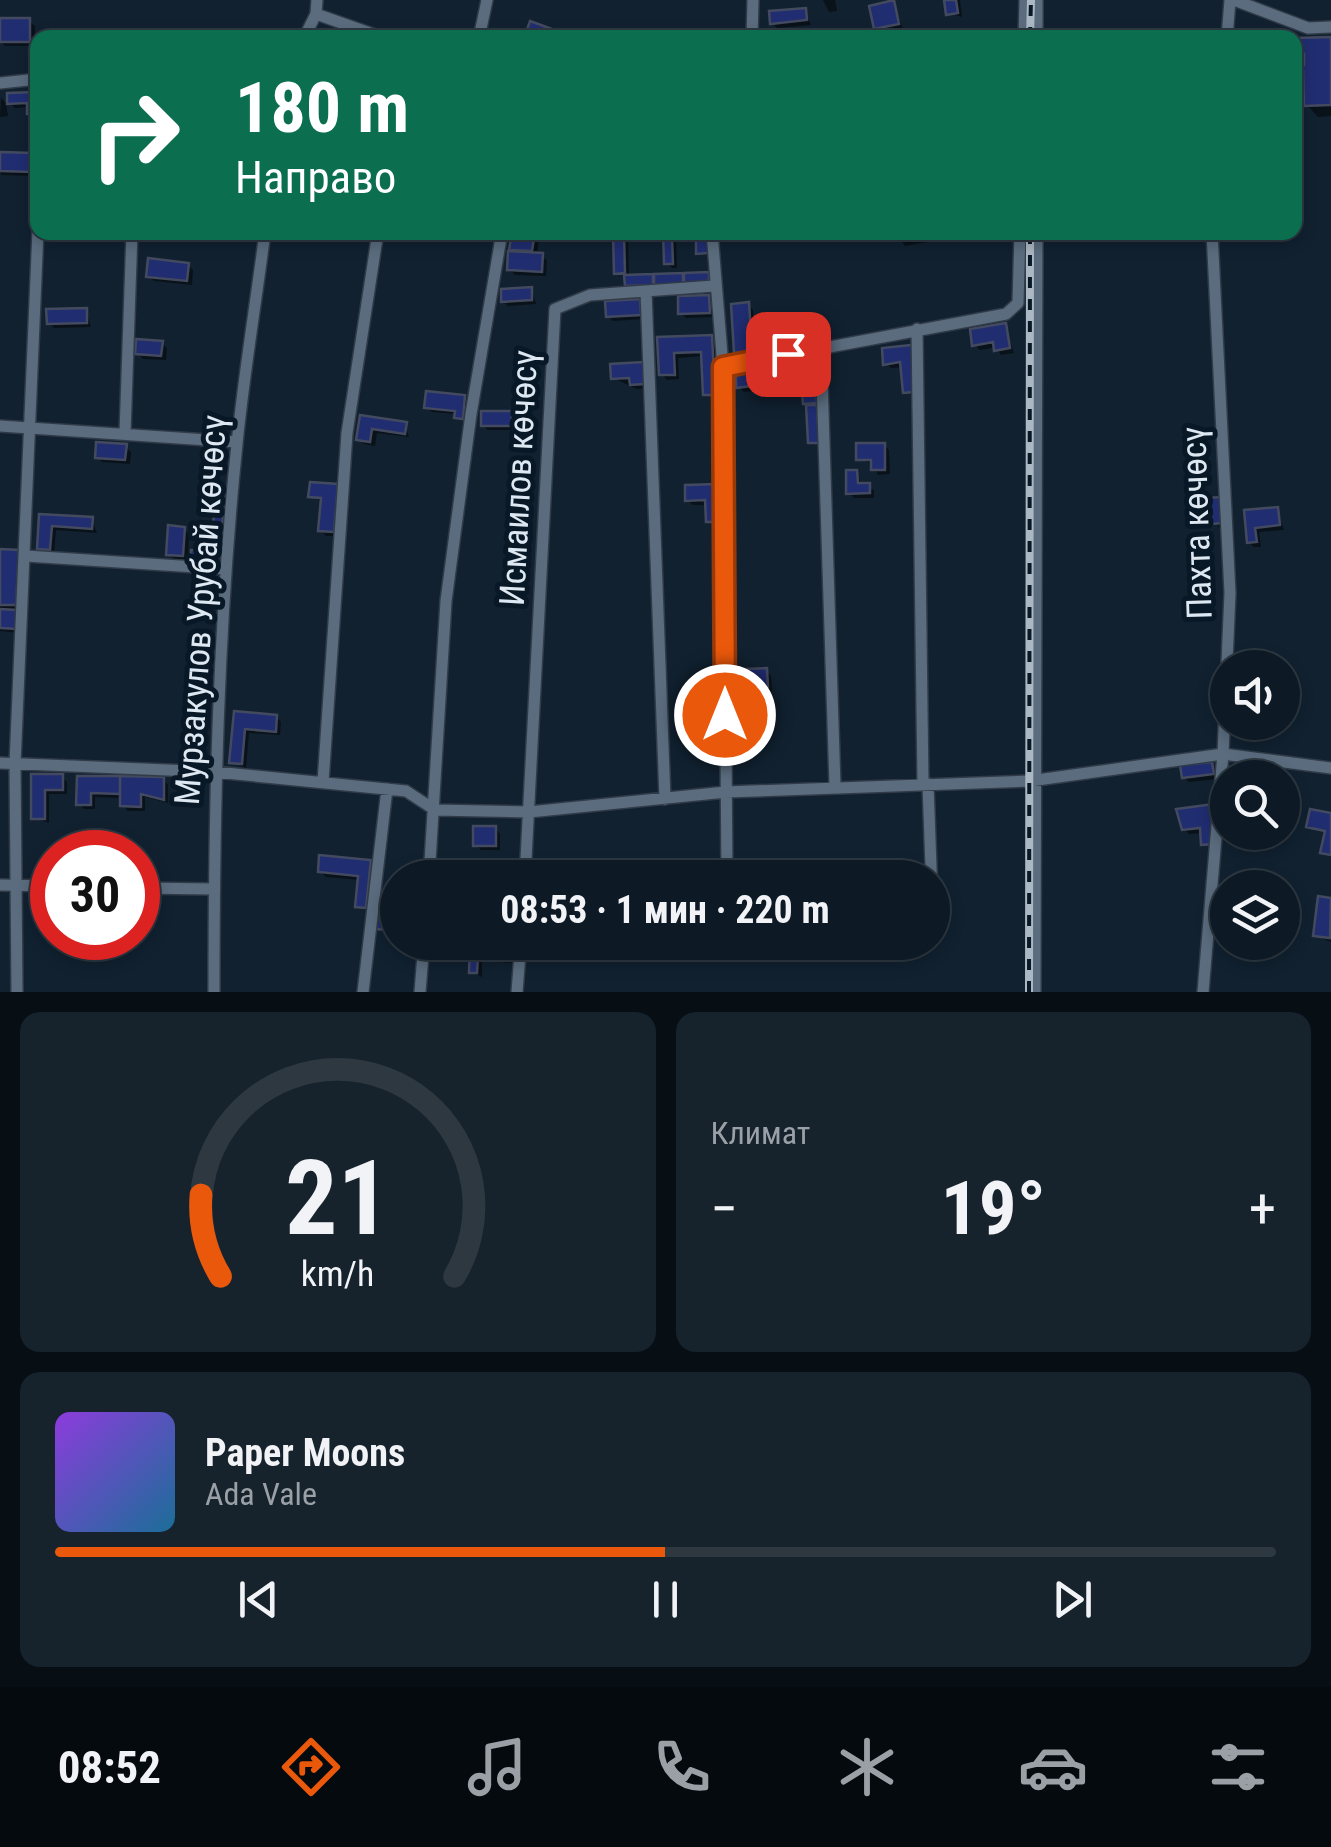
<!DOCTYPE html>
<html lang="ru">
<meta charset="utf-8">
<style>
:root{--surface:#0d1924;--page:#16222c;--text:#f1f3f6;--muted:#9aa0a6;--line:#2d3841;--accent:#ea580c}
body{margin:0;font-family:"Roboto Condensed",sans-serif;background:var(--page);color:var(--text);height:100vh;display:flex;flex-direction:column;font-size:38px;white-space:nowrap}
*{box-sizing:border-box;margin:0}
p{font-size:32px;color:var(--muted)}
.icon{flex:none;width:55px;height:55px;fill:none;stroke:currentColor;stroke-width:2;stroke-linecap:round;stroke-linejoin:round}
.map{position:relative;height:992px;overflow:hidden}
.panel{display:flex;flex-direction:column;gap:20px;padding:20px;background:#070e14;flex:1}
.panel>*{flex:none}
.guide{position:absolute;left:30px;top:30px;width:1272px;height:210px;border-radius:20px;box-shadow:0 5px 15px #0003,0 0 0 2px var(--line);background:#0b6e4f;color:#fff;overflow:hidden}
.controls{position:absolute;left:1210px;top:650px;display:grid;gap:20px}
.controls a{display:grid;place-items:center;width:90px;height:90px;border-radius:50%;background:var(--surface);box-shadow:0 5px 15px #0003,0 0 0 2px var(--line);font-size:50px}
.speed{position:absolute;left:30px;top:830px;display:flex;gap:20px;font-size:50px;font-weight:700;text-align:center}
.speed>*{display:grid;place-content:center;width:130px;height:130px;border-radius:50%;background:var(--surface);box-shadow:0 5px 15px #0003,0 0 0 2px var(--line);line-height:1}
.speed .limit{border:15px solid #d22;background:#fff;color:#111}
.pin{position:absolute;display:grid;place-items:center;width:85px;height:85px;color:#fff;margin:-42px;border-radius:20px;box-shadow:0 5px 15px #0006}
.me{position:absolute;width:110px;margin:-55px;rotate:0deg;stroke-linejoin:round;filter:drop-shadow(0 0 8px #0008)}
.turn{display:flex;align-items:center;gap:35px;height:210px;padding:0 40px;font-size:45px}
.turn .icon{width:130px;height:130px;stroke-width:2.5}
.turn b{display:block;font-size:70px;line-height:85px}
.big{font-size:75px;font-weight:700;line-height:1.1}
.panel .widget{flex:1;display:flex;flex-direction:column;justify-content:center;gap:15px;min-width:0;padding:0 35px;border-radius:20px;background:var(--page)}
.panel .dial{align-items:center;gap:0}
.dial svg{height:260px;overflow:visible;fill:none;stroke:var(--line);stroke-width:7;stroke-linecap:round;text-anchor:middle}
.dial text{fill:var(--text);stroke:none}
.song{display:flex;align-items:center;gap:30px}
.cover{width:120px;height:120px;border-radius:15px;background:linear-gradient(135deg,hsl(270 70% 55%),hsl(200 70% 35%))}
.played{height:10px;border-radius:5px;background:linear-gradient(90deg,var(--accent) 50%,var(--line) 50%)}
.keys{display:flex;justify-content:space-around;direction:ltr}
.heat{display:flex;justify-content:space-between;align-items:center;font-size:55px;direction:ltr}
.panel .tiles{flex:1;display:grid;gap:20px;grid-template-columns:1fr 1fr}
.widget:last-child{grid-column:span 2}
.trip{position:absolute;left:380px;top:860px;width:570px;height:100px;border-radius:50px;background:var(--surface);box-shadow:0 5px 15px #0003,0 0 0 2px var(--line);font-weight:700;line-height:100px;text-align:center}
.dock{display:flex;height:160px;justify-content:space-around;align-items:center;background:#050a0e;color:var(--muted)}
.dock .icon{width:70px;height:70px}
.dock .on{color:var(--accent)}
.dock b{font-size:45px;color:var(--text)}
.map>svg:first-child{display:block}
.shadow{fill:#0007}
.building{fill:#202d70;stroke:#434a5f;stroke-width:2.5}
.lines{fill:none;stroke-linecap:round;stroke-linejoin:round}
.minor-casing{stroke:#313b48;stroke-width:14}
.minor{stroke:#5a6c7e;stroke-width:11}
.rail-casing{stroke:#abb7c2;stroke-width:8}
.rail{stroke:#081826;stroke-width:4;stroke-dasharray:11;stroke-linecap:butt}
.route-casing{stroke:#983908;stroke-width:25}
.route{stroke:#ea580c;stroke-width:18}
.labels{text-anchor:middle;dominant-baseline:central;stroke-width:10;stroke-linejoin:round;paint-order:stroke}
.street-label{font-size:35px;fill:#dee8f2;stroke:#081826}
</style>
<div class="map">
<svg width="1331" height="992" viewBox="0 0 1331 992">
<rect width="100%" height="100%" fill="#112130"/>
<path class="shadow" d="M823,0h12l2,11 -8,1z
M947,0h13l2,17 -13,-4z
M893,3l10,26 -9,2 6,7h-24l7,-4 -6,-6z
M805,11l6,14 -34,3 -5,-5z
M29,21l6,5v20h-30l-5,-5z
M1295,40h36v76l-13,1 -11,-12 -1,-30 -5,-9 -6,1z
M34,95l4,23 -9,-11 -14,1 -5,-5z
M1,98l5,5 2,13 -8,1z
M0,155l31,1 6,5 -1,15 -35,-1z
M515,232h25l-3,23 10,5 -1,16 -31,-1 -5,-6z
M593,232h66v6h-31l1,39 79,-3 5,13 -81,3 -5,-12 -11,-5 -1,-36h-17z
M666,232h46l1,25 -14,-4 -1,-15 -22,1 1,29h-5l-5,-5z
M896,232h37l1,9 -29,5z
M188,265l5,5 -1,15 -38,-4 -5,-5z
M532,289l4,15 -28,2 -5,-5z
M708,298l6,19 -28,1 -5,-5z
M639,301l6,18 -32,2 -5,-5z
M748,305l5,5 3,46 -14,1 -5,-5z
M86,310l5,17 -37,1 -5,-5z
M1005,326l9,27 -13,2 -5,-8 -16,3 -5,-5z
M711,337l5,5 3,57 -13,-5 -2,-38 -26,2 1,21 -12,1 -5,-6 -2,-34z
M161,343l6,5 -1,12 -23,-1 -5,-6z
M911,348l7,48 -13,-4 -2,-25 -12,1 -5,-5z
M812,363l5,5 4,39 -5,1 5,5 2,34 -12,-5 -8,-64 -25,2 -5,-5z
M642,365l6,23 -11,1 -24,-11z
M766,371l6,18 -28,3 -5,-5z
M464,397l5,5 -2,21 -10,-9 -25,-2 -5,-5z
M511,414l5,16h-28l-5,-5z
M362,418l43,6 4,13 -32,-4 -2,13 -11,-2 -5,-5z
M884,445l5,5 1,24 -12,1 -5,-11 -14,-5z
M125,447l6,5 -1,12 -28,-2 -5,-5z
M856,472l6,13 12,5v8h-20l-5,-6z
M717,486l5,6 1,34 -15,-5v-16h-15l-6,-5z
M225,491l5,5 -6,49 -14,-6 7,-36 -11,-5z
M342,491l-4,45h-12l-5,-6 2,-28 -12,-6z
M1220,499l7,29h-8l-5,-9 -12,1 -6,-5z
M1277,510l7,20 -25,2 2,15h-7l-5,-5 -3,-29z
M42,516l50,4 5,13 -41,-3 -2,24 -9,-1 -5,-5z
M184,529l5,5 -1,26 -14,-1 -5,-5z
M0,552l17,1 3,56h-8l9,9 -1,15 -20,-2z
M766,671l5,5 1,15 -19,1 -5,-5z
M236,714l40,3 5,5 -1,13 -31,-2 -3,35 -14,-6z
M1211,764l7,15 -29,3 -5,-5z
M33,777h29l5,5v12h-18v29l-15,-5z
M79,778l84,1 5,6v18l-23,-6v14h-18l-5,-13 -27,-1v12h-11l-5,-5z
M1213,806l6,42 -10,1 -6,-16 -14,1 -5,-5z
M495,828l5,6v16h-19l-5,-5z
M122,846h10l5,6h-15z
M370,863l5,5 -4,44 -14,-6 3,-26 -34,-3 -6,-6z
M391,895l5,5 -3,34 -14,-6z
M1320,899l11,1v42l-16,-7z
M510,943l5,5v15l-33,-2v16l-10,-5v-10l-26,-2 -6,-5 23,-10 9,10z"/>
<path class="building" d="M894,0l5,24 -25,5 -5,-23z
M944,0h12l2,13 -12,2z
M806,8l1,12 -37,4 -1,-13z
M0,18h30v24h-30z
M530,21l22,8 -3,9h-25z
M1331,37v68l-27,1 -1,-35 -4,1v-7h5v-11l-9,1v-17z
M35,92l1,22h-9v-11l-20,1v-11z
M0,152l33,1 -1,19 -32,-1z
M512,232h23l-3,19 -23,-1z
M613,232h11l1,41 -11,1z
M663,232h45l1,21 -13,1v-20l-24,1 1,29h-9z
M508,251l35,2 -1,19 -35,-2z
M148,258l41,5 -2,18 -41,-4z
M709,272v11l-25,1v-11z
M683,273v11l-29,1v-11z
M653,274v11l-28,1 -1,-11z
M532,287v13l-31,2v-13z
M709,295l1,18 -32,1v-18z
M640,299l1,16 -35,2 -1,-16z
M749,302l3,50 -18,1 -3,-49z
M87,308v15l-40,1 -1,-15z
M1006,323l4,25 -16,3 -1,-9 -21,4 -2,-17z
M712,335l3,60h-12l-2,-43 -27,1 1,22h-16l-2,-38z
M136,339l27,2 -2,15 -26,-2z
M912,345l2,47 -11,1 -3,-31 -17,3 -1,-17z
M813,360l4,43 -14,1 -3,-31 -29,3 -1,-12z
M643,362l1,22 -14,1 -1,-7 -18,1 -1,-15z
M767,368l1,16 -32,4v-16z
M426,391l39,4 -2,24 -9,-1 1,-7 -31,-3z
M806,405h11l2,38h-11z
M481,411h31v15h-31z
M360,415l47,7 -2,12 -33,-5 -2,13 -14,-2z
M96,442l31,2 -2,16 -30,-2z
M856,443h29v27h-14v-10h-15z
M846,470h11l1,13h12v10l-24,1z
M310,482l28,2 -4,48 -16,-1 3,-33 -13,-1z
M718,484l1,38h-13l-1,-22 -20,1v-16z
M205,487l21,2 -4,38 -9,-1 2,-26 -12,-1z
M1221,497l2,26 -12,1v-10l-17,2 -1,-17z
M1278,507l2,18 -25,3 2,14 -10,1 -3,-33z
M39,514l54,3 -1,12 -40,-3 -2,24 -13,-1z
M168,525l17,2 -2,29 -17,-1z
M0,549l19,1 -3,55h-16z
M191,550l27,2v10l-27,-2z
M0,609l17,1 -1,19 -16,-1z
M767,668l1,19 -22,1 -1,-19z
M234,711l43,4 -1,17 -31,-3 -3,35 -13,-1z
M1212,762l2,12 -32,4 -2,-13z
M1237,762l28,3 -1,13h-29z
M31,774h32v16h-18v29h-14z
M77,776h43v18l-29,-1v12h-15z
M120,776l44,1v23l-23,-6v13l-21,-1z
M1214,804l1,40 -14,1 -1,-17 -18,2 -6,-21z
M1310,809l21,4v42l-11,-2 5,-22 -19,-4z
M473,826h23v20h-23z
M319,855l52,5 -5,48 -11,-1 3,-31 -40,-4z
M380,891l12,2 -4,37 -12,-1z
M1318,896l13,2 -1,40 -17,-2z
M439,942l25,1 -1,15 -25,-2z
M470,942h41l-1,17 -32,-2 -1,16h-8z"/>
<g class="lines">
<g class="minor-casing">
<path id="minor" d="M1037,0v38
M1234,0l74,28 23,-1
M316,14l68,24
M304,38l12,-24 1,-14
M479,38l8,-38
M752,38l1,-38
M1024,38l1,-38
M1227,38l3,-38
M0,83l38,-4
M712,232l11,135 4,511
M646,291l19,508
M917,329l6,455
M821,348l14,438
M723,367l283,-53 12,-11 2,-71
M0,426l237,16
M125,433l7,-201
M26,556l200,13
M0,763l215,9 191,19 29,19 94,2 197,-20 304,-11 193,-27 108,14
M323,782l24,-349 31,-201
M928,784l4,111
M429,878l17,-277 25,-187 31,-182
M525,878l30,-569 35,-14 124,-9
M0,885l52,1
M138,888l76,1
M520,954l75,-12
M17,992l-2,-228 23,-533
M214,992c0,-183 4,-366 23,-548 7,-71 19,-141 28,-212
M363,992l24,-203
M420,992l4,-50
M517,992l4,-50
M1035,992l2,-760
M1203,992l20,-238 7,-161 -18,-361"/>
</g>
<use href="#minor" class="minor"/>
<g class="rail-casing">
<path id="rail" d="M1030,38l1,-38
M1029,992l1,-760"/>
</g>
<use href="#rail" class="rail"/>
</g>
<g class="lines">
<g class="route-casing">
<path id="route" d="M725,715l-2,-348 65,-13"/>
</g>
<use href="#route" class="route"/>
</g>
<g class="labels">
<g class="street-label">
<text transform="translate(519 478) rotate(-87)">Исмаилов көчөсү</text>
<text transform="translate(1197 523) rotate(-92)">Пахта көчөсү</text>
<text transform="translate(201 610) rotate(-86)">Мурзакулов Урубай көчөсү</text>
</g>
</g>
</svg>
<div class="controls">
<a><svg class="icon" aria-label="sound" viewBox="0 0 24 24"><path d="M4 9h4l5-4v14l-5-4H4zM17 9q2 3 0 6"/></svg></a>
<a><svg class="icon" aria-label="search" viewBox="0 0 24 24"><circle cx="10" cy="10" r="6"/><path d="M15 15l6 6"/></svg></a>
<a><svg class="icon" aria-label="layers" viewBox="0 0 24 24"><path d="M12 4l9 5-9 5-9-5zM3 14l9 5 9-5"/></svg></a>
</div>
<div class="speed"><div class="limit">30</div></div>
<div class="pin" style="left:788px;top:354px;background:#d93025"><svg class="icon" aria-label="arrive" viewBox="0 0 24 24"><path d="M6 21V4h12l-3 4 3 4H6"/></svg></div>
<svg class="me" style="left:725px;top:715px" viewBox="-20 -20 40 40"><circle r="17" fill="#ea580c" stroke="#fff" stroke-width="3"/><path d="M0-11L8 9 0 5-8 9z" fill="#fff"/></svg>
<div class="trip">08:53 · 1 мин · 220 m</div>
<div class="guide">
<div class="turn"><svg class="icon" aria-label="right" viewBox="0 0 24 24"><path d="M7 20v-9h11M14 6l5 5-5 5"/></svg><div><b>180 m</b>Направо</div></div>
</div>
</div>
<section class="panel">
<div class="tiles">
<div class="widget dial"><svg viewBox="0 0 100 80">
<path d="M14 69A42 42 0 1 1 86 69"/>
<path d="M14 69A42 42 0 0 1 8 44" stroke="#ea580c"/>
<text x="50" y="56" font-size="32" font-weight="700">21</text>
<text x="50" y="72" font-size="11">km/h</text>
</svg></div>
<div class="widget"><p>Климат</p>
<div class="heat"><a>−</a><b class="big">19°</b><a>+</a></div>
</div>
<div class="widget">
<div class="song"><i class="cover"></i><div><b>Paper Moons</b><p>Ada Vale</p></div></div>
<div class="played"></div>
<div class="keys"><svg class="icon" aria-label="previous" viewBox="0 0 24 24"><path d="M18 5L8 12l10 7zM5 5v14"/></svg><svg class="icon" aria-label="pause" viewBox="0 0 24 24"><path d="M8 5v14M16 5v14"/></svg><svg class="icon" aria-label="next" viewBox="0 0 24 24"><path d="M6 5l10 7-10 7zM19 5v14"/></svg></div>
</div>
</div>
</section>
<nav class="dock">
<b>08:52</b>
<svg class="icon on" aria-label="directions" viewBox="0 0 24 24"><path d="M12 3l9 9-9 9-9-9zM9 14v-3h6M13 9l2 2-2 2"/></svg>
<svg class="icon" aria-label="music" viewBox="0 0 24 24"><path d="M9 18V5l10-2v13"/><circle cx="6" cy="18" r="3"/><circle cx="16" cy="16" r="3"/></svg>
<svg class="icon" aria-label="phone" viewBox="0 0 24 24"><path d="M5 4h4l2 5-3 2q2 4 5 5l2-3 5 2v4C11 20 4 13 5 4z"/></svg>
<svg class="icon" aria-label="climate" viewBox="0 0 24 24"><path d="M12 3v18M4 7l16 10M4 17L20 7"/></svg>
<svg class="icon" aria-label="car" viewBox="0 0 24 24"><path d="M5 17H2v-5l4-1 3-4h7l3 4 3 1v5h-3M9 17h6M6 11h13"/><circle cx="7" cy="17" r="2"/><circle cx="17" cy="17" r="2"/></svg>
<svg class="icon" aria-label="filters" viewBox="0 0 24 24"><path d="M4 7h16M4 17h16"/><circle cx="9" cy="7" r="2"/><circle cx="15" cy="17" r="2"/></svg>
</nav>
